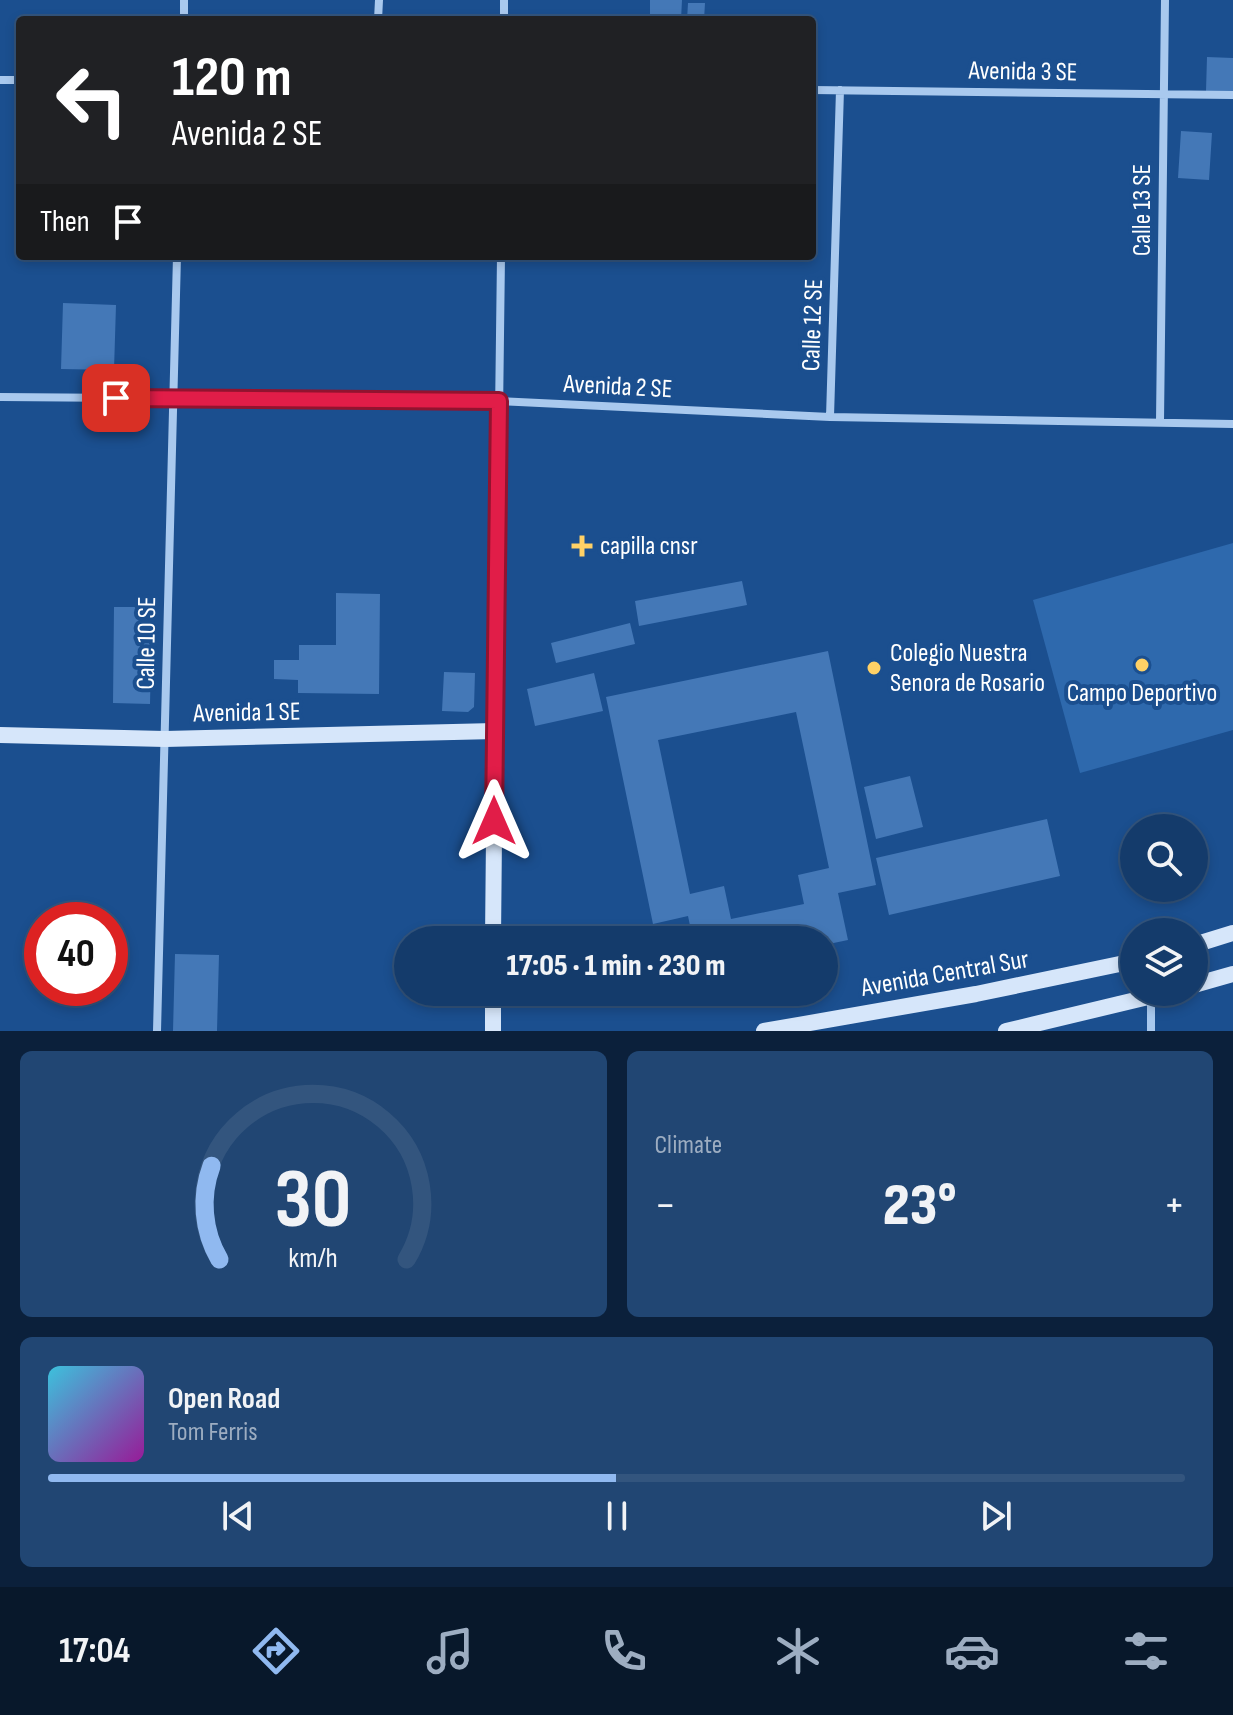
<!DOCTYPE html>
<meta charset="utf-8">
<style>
:root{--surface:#143b6b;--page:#214673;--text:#f1f3f6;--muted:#9dadc1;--line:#33557e;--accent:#90b9f0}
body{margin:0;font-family:"Sofia Sans Condensed",sans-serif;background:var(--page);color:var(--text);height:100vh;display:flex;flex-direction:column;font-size:30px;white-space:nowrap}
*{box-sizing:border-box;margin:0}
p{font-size:26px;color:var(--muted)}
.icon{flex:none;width:44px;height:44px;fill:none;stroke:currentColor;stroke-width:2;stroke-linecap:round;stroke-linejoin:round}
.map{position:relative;height:1031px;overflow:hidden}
.panel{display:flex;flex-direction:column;gap:20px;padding:20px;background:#0b203b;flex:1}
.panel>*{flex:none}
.guide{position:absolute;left:16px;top:16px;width:800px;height:244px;border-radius:8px;box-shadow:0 4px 12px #0003,0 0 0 2px var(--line);background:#202124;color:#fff;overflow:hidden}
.fabs{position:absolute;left:1120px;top:814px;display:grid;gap:16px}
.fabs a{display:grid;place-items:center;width:88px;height:88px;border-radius:50%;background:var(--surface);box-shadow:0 4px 12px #0003,0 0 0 2px var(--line);font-size:40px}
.speed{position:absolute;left:24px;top:902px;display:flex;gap:16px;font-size:40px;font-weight:700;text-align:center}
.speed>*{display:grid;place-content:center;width:104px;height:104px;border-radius:50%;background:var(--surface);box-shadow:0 4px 12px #0003,0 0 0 2px var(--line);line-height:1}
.speed .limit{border:12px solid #d22;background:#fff;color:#111}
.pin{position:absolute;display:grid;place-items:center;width:68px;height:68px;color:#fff;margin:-34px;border-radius:16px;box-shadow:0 4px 12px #0006}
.me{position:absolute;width:88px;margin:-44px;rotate:0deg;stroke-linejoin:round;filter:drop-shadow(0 0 6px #0008)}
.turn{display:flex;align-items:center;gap:28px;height:168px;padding:0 24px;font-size:36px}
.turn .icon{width:104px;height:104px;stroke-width:2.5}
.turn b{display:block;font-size:56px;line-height:68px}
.then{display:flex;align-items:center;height:76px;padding:0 24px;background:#0003;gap:16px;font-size:30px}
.big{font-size:60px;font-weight:800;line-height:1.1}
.panel .tile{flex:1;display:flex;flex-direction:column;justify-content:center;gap:12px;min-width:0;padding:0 28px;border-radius:12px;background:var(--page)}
.panel .dial{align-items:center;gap:0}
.dial svg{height:208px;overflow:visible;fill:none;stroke:var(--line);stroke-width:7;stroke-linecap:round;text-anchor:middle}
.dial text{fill:var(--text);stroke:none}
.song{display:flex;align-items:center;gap:24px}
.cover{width:96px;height:96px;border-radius:12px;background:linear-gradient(135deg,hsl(190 70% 55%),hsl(300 70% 35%))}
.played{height:8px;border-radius:4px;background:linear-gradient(90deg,var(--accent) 50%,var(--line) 50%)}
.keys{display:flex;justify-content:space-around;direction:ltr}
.heat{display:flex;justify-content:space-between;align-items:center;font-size:44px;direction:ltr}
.panel .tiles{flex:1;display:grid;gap:20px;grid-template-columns:1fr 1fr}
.tile:last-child{grid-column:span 2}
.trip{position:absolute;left:394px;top:926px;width:444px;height:80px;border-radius:40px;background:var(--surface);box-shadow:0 4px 12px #0003,0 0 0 2px var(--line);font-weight:800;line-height:80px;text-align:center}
.tabs{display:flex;height:128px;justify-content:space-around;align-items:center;background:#08182b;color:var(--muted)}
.tabs .icon{width:56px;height:56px}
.tabs .active{color:var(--accent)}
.tabs b{font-size:36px;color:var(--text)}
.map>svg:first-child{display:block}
.green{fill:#2e69ad}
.building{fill:#4478b7;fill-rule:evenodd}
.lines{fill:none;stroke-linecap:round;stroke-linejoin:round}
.street{stroke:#a9c9ee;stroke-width:8}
.secondary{stroke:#d6e6fa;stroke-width:16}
.route-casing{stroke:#92132f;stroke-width:20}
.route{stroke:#e11d48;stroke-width:14}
.poi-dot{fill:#ffd166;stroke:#1b4f8f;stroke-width:3}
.labels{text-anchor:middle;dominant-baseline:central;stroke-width:8;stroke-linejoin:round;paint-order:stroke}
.street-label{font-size:26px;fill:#fff;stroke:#1b4f8f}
.poi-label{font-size:26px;fill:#fff;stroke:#1b4f8f;text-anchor:start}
</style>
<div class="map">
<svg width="1233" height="1031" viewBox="0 0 1233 1031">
<rect width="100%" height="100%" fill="#1b4f8f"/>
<path class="green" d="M1233,543v187l-153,43 -47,-173z"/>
<path class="building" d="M650,0h32l-1,20h-31z
M688,3h17l-1,17h-17z
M1207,57l26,1v34l-27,-1z
M1181,131l31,2 -3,47 -31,-2z
M63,303l53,2 -2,65 -53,-1z
M742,581l5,24 -108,21 -4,-25z
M336,593l44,1 -1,100 -81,-1v-13l-24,-1v-19h25v-15h37z
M114,607h38l-2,97 -37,-1z
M630,623l5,21 -79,19 -5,-20z
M828,651l48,234 -38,8 10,47 -24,5v-5h-131l-5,-24 -35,8 -47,-227zM796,712l33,156 -31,7 6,29 -73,15 -7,-33 -34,8 -32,-154z
M444,672l31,1 -1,34 -6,5 -26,-1z
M594,673l9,38 -68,15 -8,-37z
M910,776l13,51 -47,12 -12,-52z
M1047,819l13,57 -171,39 -13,-57z
M175,954l44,1 -2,76h-44z"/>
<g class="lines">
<path class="street" d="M184,20v-20
M378,20l1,-20
M504,20v-20
M0,80h20
M812,90l421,5
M0,397l499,4 331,16 403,7
M830,417l10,-327
M1160,421l5,-421
M495,731l6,-475
M157,1031l20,-775
M1151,1031v-35"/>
<path class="secondary" d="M0,735l165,4 330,-8 -2,209
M1194,945l39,-12
M1194,985l39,-11
M493,1031v-39
M764,1031l212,-37 158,-33
M1006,1031l163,-39"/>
</g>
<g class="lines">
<g class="route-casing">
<path id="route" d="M116,398l383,3 -5,420"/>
</g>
<use href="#route" class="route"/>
</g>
<g class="poi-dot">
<path d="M578 534h8v8h8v8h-8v8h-8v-8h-8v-8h8z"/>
<circle cx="1142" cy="665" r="8"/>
<circle cx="874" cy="668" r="8"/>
</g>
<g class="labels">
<g class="street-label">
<text transform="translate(1023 72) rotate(1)">Avenida 3 SE</text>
<text transform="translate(1142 210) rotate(-90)">Calle 13 SE</text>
<text transform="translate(813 325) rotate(-88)">Calle 12 SE</text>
<text transform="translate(618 387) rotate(3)">Avenida 2 SE</text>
<text transform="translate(147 643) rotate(-89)">Calle 10 SE</text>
<text transform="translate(247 713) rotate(-1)">Avenida 1 SE</text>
<text transform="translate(945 974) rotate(-10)">Avenida Central Sur</text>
</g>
<g class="poi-label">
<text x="600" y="546">capilla cnsr</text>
<text x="890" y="653">Colegio Nuestra<tspan x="890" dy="30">Senora de Rosario</tspan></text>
<text x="1142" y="693" text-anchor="middle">Campo Deportivo</text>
</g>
</g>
</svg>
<div class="fabs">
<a><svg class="icon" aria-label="search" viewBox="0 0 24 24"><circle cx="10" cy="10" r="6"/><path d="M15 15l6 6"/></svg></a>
<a><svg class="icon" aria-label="layers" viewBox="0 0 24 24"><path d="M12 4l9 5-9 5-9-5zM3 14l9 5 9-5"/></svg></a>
</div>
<div class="speed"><div class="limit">40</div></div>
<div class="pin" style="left:116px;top:398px;background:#d93025"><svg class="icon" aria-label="arrive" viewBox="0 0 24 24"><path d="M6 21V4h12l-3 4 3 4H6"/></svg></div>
<svg class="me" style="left:494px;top:821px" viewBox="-20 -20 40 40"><path d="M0-17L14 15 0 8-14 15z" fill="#e11d48" stroke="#fff" stroke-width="4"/></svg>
<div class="trip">17:05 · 1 min · 230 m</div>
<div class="guide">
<div class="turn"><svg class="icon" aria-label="left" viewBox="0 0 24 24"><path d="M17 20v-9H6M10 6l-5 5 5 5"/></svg><div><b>120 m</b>Avenida 2 SE</div></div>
<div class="then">Then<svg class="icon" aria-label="arrive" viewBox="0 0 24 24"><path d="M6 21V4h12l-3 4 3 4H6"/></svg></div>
</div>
</div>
<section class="panel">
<div class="tiles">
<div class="tile dial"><svg viewBox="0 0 100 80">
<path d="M14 69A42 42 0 1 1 86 69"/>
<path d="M14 69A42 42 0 0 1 11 33" stroke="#90b9f0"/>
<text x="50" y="56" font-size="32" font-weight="700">30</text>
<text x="50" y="72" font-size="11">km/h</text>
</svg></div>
<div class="tile"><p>Climate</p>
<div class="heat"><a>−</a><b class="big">23°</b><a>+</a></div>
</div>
<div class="tile">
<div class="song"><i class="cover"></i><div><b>Open Road</b><p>Tom Ferris</p></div></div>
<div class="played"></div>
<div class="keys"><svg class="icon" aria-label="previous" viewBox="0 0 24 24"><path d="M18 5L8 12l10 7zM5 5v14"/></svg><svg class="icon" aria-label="pause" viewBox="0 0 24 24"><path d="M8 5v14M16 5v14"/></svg><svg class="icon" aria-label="next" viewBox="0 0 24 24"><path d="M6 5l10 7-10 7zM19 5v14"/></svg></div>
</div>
</div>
</section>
<nav class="tabs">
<b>17:04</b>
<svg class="icon active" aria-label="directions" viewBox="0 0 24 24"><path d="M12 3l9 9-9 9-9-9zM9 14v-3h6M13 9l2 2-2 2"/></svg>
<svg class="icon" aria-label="music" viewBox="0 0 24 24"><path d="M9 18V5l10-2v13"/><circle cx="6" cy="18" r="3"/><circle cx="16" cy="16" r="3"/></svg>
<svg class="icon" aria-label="phone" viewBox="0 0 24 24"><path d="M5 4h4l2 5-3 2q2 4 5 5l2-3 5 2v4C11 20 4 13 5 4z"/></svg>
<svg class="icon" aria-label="climate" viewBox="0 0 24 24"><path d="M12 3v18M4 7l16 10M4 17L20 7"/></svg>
<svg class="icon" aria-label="car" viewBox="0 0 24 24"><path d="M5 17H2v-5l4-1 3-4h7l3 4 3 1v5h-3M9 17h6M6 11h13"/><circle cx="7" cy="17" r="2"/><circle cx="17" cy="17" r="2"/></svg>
<svg class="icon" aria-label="filters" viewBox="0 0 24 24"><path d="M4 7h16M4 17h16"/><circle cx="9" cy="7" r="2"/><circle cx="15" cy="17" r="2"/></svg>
</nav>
